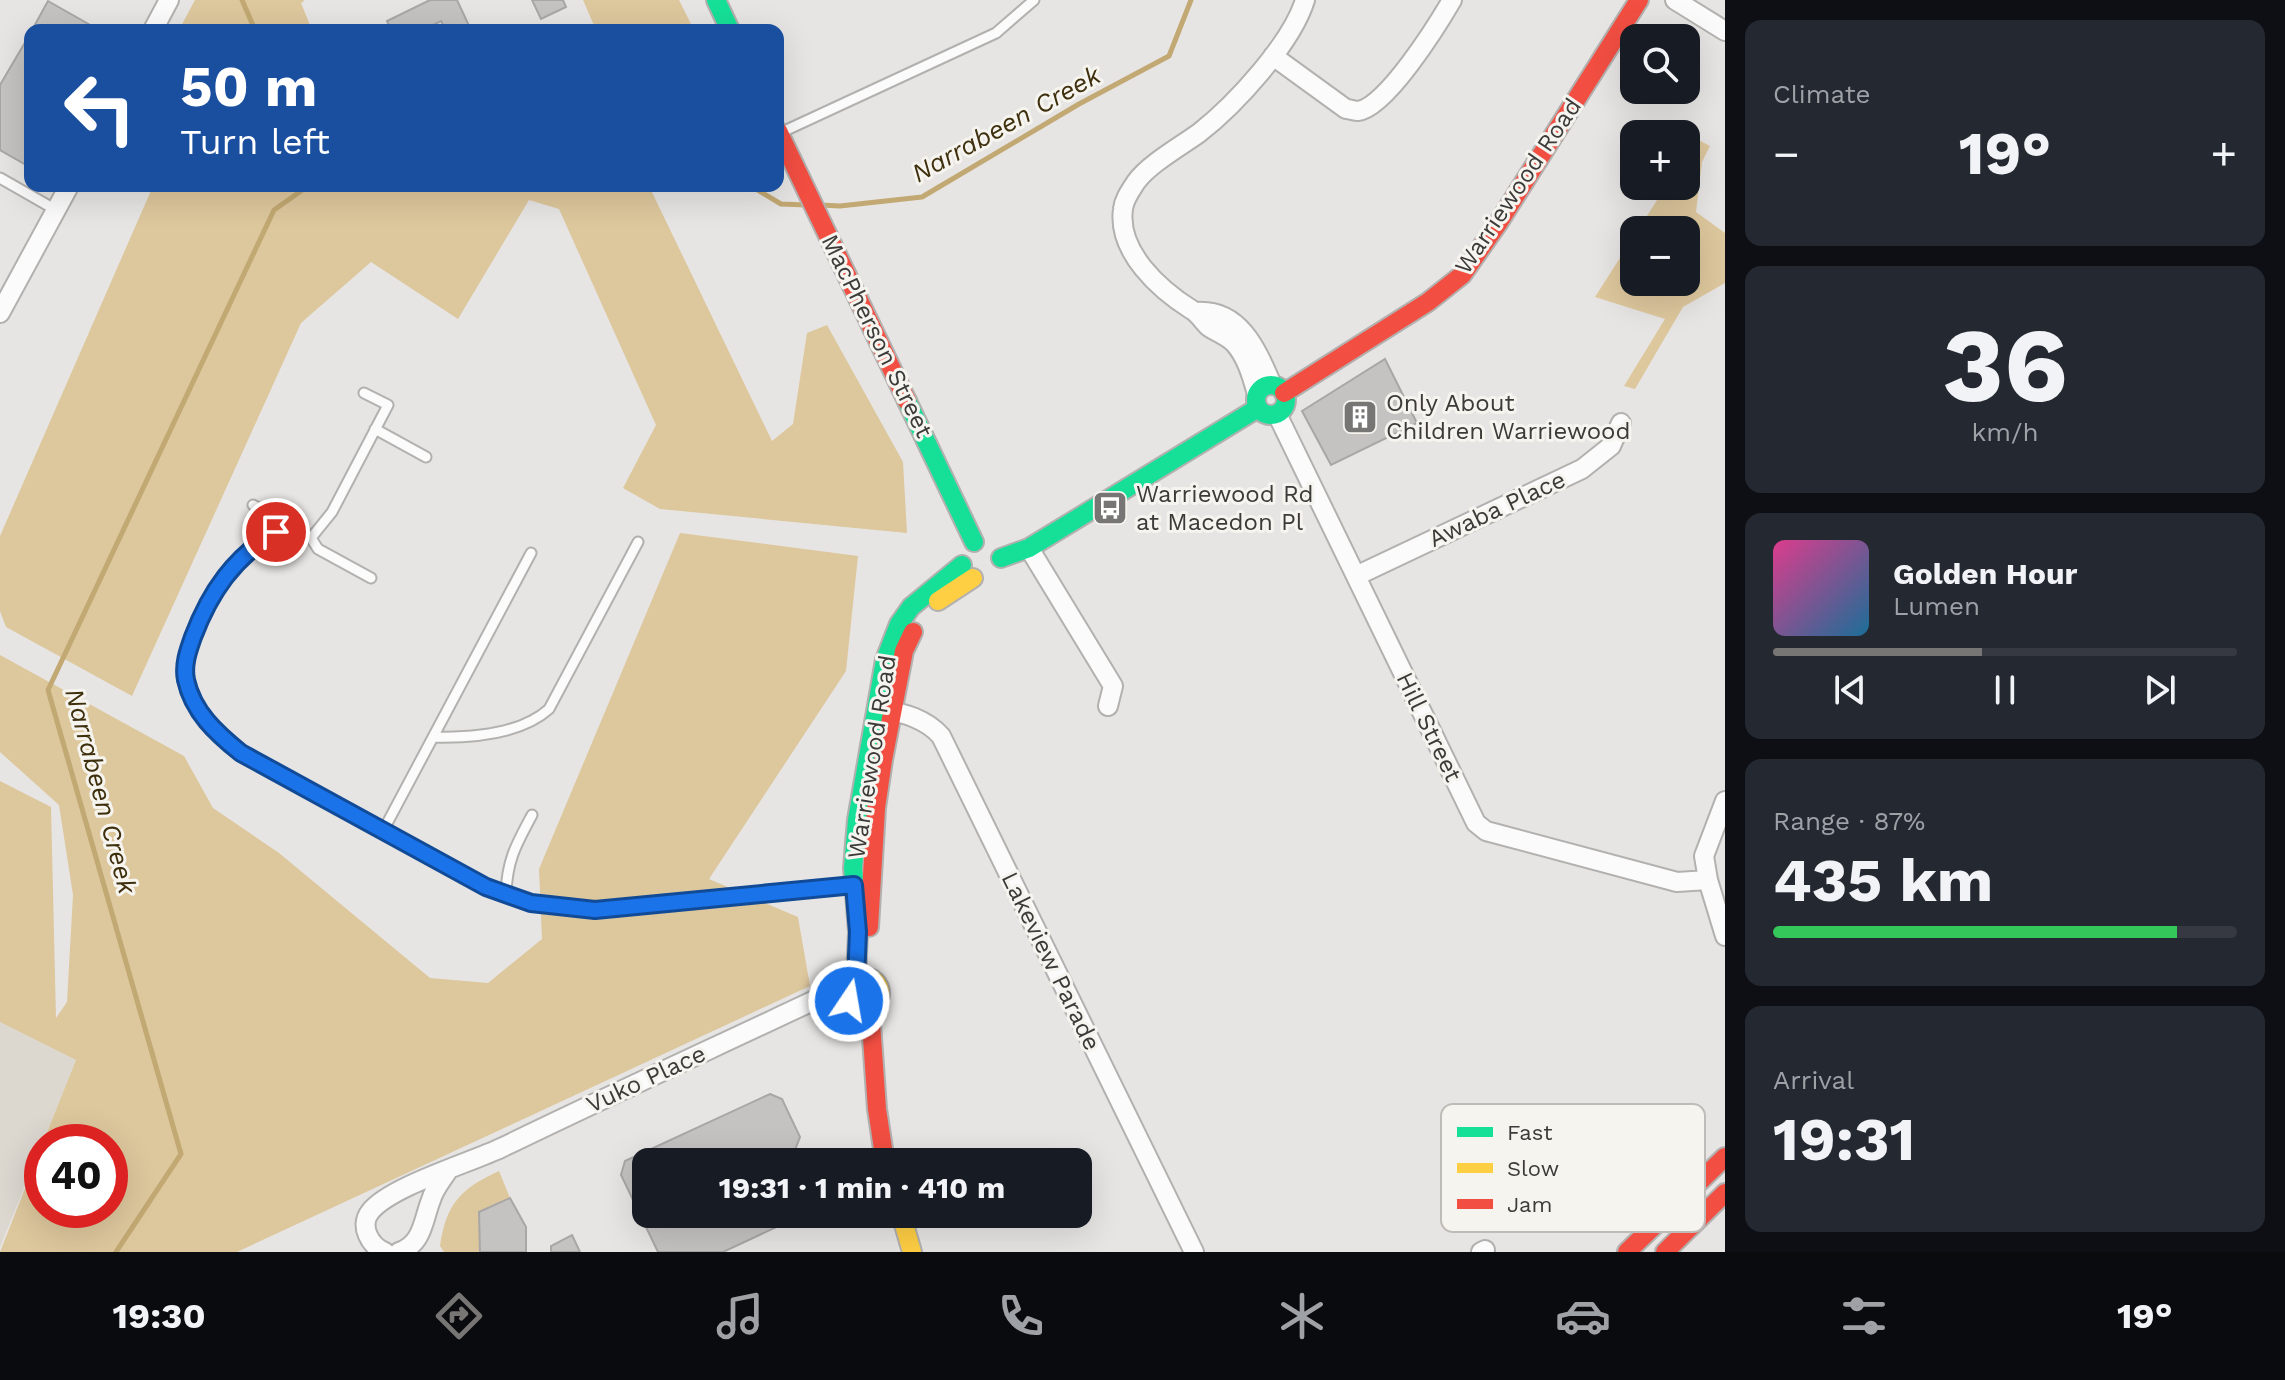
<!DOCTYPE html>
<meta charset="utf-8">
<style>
:root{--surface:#171b24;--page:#242831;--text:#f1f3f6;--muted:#9ea1a6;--line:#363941;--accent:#787674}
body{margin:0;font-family:"Work Sans",sans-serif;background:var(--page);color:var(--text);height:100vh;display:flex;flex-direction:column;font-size:30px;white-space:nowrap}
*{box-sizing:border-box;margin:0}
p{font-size:26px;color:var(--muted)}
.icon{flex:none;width:44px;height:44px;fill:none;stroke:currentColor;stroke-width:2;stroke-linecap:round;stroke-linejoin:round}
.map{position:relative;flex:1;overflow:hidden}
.drawer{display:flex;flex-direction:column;gap:20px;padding:20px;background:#0d0f14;width:560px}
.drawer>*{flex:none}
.guide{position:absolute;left:24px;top:24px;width:760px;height:168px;border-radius:16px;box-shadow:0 8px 32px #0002;background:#1a4fa0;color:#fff;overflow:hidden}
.fabs{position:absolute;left:1620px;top:24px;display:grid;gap:16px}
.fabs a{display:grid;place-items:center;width:80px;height:80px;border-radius:16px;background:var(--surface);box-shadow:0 8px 32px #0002;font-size:40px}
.speed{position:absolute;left:24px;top:1124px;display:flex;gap:16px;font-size:40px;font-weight:700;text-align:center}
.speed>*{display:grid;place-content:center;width:104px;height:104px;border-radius:50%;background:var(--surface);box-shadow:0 8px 32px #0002;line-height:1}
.speed .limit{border:12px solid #d22;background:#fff;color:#111}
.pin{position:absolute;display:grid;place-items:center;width:68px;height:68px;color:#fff;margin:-34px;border:4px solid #fff;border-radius:50%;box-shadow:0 2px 8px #0007}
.me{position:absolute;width:88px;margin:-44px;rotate:12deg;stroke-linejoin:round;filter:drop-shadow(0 0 6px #0008)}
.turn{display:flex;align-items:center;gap:28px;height:168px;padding:0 24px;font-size:36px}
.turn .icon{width:104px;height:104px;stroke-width:2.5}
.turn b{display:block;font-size:56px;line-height:68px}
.big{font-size:60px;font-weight:700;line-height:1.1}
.drawer .tile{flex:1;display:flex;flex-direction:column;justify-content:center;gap:12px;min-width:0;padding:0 28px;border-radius:16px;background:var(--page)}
.drawer .dial{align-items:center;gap:0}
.dial b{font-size:104px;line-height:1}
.song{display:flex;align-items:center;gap:24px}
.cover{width:96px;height:96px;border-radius:12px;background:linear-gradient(135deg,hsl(330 70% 55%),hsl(200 70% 35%))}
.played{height:8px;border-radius:4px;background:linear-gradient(90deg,var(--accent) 45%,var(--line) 45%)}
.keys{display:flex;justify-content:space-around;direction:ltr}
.heat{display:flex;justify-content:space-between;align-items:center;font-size:44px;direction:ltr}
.charge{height:12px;border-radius:6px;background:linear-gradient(90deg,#34c759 87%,var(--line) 0)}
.trip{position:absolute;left:632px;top:1148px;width:460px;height:80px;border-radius:16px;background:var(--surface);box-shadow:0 8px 32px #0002;font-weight:700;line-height:80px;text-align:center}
.dock{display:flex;height:128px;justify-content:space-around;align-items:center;background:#090b0e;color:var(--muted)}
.dock .icon{width:56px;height:56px}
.dock .on{color:var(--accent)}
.dock b{font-size:36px;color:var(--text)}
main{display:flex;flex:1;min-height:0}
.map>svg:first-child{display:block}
.built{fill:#dcd8d0}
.green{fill:#ddc79d}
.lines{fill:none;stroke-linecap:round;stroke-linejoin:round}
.stream{stroke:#c2a872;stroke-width:5}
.building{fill:#c5c3c1;stroke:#a8a7a5;stroke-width:2}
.lane-casing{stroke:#b2b1af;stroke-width:13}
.street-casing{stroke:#b2b1af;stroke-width:22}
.fast-casing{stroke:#b2b1af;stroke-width:22}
.slow-casing{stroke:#b2b1af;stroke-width:22}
.jam-casing{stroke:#b2b1af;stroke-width:22}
.lane{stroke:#fbfbfb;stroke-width:9}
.street{stroke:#fbfbfb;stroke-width:18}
.fast{stroke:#16e098;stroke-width:18}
.slow{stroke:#ffcf43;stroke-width:18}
.jam{stroke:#f24e42;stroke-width:18}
.route-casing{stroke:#114b97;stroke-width:20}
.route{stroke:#1a73e8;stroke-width:14}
.labels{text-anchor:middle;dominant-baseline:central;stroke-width:6;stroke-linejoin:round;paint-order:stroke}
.street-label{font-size:24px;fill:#3c3b39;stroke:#f6f4ef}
.poi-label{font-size:24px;fill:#3c3b39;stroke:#f6f4ef;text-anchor:start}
.water-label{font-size:26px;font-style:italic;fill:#3e2f0d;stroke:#f6f4ef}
.key{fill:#f6f4ef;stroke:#bebcb8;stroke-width:2}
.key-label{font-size:22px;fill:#3c3b39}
</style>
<main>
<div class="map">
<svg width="1725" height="1252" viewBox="0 0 1725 1252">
<rect width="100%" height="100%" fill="#e7e5e3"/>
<path class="built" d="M0,1022l76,38 -76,187z"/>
<path class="green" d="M195,0h110l-4,3 11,27h-133z
M583,0h96l15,30h-98z
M1697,139l13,7 -8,16 -6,50 29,21v50l-42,24 -48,82 -11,-3 41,-67 -70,-22 39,-61v46h52v-52h-48l28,-44h20v-30z
M153,186h496l123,255 21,-17 14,-91 20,-8 76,137 4,71 -247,-24 -37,-21 33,-63 -97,-216 -30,-9 -71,119 -87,-57 -70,61 -169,373 -126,-69 -6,-16v-75z
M680,533l178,23 -12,115 -137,208 89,38 12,69 -573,266h-237l42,-107v65h68v-68h-67l33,-82 -76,-38v-241l51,26 5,211 11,-16 6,-107 -14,-90 -59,-53v-97l184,101 29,52 66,45 151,125 58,5 54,-44 -3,-70z
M499,1171l11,27 -31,14 1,40h-36l-4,-6c6,-42 21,-58 59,-75z"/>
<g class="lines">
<path class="stream" d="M242,0l13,30
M751,186l30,18 25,1
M820,205l20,1 82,-9 157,-93 90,-48 22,-56
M116,1252l65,-98 -133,-464 226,-480 34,-24"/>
</g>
<path class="building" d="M430,0h27l14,30h-25l-5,-9 -18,9h-32l-4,-9z
M532,0h31l3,7 -25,12z
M48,1l51,29h-67z
M30,34v124l-4,7 -26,-15v-65z
M1385,359l32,64 -86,42 -29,-54z
M770,1094l12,5 18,38 -5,13 -13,6 3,6h-139v52l154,2 -77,36h-65l-37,-77 4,-14z
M510,1198l16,29v25h-46l-1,-40z
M572,1235l8,17h-29v-6z"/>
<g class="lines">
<g class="lane-casing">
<path id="lane" d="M780,133l216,-100 38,-33
M0,178l56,32
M364,393l24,12 -56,107 -21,26c-7,-3 -17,-9 -24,-9 -45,-1 -110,111 -101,151 7,32 30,53 55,73l245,134 45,16 64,7 259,-25
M375,429l51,28
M253,505l24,13 11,11
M311,538l7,11 53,29
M433,737c38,1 87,-2 116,-28l89,-167
M383,831l148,-278
M506,894c1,-34 10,-49 26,-79"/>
</g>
<g class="street-casing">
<path id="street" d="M1675,0l50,31
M153,30l16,-30
M1273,56l73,53c4,0 8,2 12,2 28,-3 80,-87 94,-111
M1195,312c45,-4 62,38 77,73
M0,313l69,-127
M1257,394c-5,-17 -10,-36 -22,-50 -7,-8 -17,-11 -26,-17 -6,-5 -10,-13 -17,-17 -32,-20 -75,-58 -69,-101 1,-10 8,-19 13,-27 13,-18 45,-36 63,-49 36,-28 93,-90 106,-133
M1277,414l199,409 10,8 191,51 31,-2
M1029,548l84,138 -5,20
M1356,576l226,-107 29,-23 10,-23
M882,709c22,4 44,10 59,27l253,516
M1725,801l-21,55 4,24 17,56
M385,1252c-15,-6 -26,-26 -15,-40 19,-25 99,-49 131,-64 105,-51 210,-99 316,-149l14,-6h16
M399,1252c24,-8 24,-32 32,-52 3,-11 10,-19 16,-28
M1481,1252l4,-2"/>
</g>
<g class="fast-casing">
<path id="fast" d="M716,0l14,30
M1256 400a15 15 0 1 1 30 0a15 15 0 1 1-30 0Z
M907,401l67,141
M1001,558l28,-10 229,-140
M856,979l2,-47 -5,-64 4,-48 28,-160 14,-36 12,-17 51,-42"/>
</g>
<g class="slow-casing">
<path id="slow" d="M938,601l35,-23
M848 993a16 16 0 1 1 32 0a16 16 0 1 1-32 0Z
M901,1214l11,38"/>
</g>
<g class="jam-casing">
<path id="jam" d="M778,131l129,270
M1284,393l144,-91 34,-27 37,-53 140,-222
M869,927l7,-119 7,-48 21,-109 9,-19
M870,1009l7,100 8,53
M1627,1252l98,-95
M1665,1252l60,-59"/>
</g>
<use href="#lane" class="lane"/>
<use href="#street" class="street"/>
<use href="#fast" class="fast"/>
<use href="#slow" class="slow"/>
<use href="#jam" class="jam"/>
</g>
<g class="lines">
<g class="route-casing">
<path id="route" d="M276,532c-42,25 -66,60 -83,105 -5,14 -10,28 -7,43 7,32 30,53 55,73l245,134 45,16 64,7 259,-25 4,47 -2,47c-8,5 -9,13 -7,22"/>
</g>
<use href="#route" class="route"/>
</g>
<defs>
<g id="building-square" transform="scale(1.8)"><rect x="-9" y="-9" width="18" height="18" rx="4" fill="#787674" stroke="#f6f4ef"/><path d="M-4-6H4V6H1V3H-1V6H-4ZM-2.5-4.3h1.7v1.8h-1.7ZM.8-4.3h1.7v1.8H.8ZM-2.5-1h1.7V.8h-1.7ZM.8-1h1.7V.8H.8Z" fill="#fff"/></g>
<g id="bus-square" transform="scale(1.8)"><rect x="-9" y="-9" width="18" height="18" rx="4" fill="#787674" stroke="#f6f4ef"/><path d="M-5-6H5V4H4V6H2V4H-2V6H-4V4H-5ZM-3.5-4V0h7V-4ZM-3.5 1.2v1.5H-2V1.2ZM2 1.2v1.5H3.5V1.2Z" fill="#fff"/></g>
</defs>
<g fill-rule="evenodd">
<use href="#building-square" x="1360" y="417"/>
<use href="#bus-square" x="1110" y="508"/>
</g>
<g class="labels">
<g class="street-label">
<text transform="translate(1518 186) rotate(-56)">Warriewood Road</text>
<text transform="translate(877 336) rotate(64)">MacPherson Street</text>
<text transform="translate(1497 509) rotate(-25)">Awaba Place</text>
<text transform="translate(1429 727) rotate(64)">Hill Street</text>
<text transform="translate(872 757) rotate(-81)">Warriewood Road</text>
<text transform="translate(1051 961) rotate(64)">Lakeview Parade</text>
<text transform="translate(646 1079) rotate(-25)">Vuko Place</text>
</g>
<g class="poi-label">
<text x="1386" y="403">Only About<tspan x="1386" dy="28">Children Warriewood</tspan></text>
<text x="1136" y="494">Warriewood Rd<tspan x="1136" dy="28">at Macedon Pl</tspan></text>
</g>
<g class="water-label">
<text transform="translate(1006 124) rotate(-29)">Narrabeen Creek</text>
<text transform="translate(101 791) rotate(75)">Narrabeen Creek</text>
</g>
</g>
<rect x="1441" y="1104" width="264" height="128" rx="12" class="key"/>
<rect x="1457" y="1127" width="36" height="10" fill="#16e098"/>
<rect x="1457" y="1163" width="36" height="10" fill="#ffcf43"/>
<rect x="1457" y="1199" width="36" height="10" fill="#f24e42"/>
<g class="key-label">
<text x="1507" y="1140">Fast</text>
<text x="1507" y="1176">Slow</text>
<text x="1507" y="1212">Jam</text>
</g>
</svg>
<div class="fabs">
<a><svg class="icon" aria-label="search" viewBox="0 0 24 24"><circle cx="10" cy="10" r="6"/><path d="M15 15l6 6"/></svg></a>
<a>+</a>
<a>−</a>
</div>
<div class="speed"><div class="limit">40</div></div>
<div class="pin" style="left:276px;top:532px;background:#d93025"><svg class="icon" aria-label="arrive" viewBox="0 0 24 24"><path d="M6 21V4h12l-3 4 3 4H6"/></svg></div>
<svg class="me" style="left:849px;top:1001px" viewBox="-20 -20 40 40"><circle r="17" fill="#1a73e8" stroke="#fff" stroke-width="3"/><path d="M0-11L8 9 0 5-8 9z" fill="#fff"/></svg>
<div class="trip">19:31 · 1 min · 410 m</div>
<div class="guide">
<div class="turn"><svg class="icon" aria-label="left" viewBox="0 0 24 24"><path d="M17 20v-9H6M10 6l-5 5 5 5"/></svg><div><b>50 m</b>Turn left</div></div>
</div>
</div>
<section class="drawer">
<div class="tile"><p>Climate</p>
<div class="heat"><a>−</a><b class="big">19°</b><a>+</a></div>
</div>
<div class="tile dial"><b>36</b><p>km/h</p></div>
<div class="tile">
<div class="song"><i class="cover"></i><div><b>Golden Hour</b><p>Lumen</p></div></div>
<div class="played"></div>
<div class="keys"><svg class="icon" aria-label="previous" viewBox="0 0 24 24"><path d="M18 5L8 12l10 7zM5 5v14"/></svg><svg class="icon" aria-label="pause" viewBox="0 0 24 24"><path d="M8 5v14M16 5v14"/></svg><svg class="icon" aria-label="next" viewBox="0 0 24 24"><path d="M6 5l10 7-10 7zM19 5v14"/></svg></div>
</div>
<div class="tile"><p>Range · 87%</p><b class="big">435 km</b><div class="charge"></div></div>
<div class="tile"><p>Arrival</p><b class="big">19:31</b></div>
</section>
</main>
<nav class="dock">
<b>19:30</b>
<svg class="icon on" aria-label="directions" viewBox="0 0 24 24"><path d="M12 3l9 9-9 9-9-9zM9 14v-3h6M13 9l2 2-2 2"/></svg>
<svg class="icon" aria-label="music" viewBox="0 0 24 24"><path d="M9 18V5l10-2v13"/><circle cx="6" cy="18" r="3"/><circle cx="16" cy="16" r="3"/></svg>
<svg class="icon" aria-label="phone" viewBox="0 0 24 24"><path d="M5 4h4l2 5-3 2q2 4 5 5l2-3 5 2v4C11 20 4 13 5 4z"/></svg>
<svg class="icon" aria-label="climate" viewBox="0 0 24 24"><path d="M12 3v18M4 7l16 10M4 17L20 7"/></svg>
<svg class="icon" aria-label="car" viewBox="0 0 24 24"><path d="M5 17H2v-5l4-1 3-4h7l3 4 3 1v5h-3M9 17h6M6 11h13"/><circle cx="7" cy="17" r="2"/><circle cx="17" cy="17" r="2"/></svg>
<svg class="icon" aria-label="filters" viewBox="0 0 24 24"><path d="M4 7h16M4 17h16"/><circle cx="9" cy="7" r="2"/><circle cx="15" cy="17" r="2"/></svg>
<b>19°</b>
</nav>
